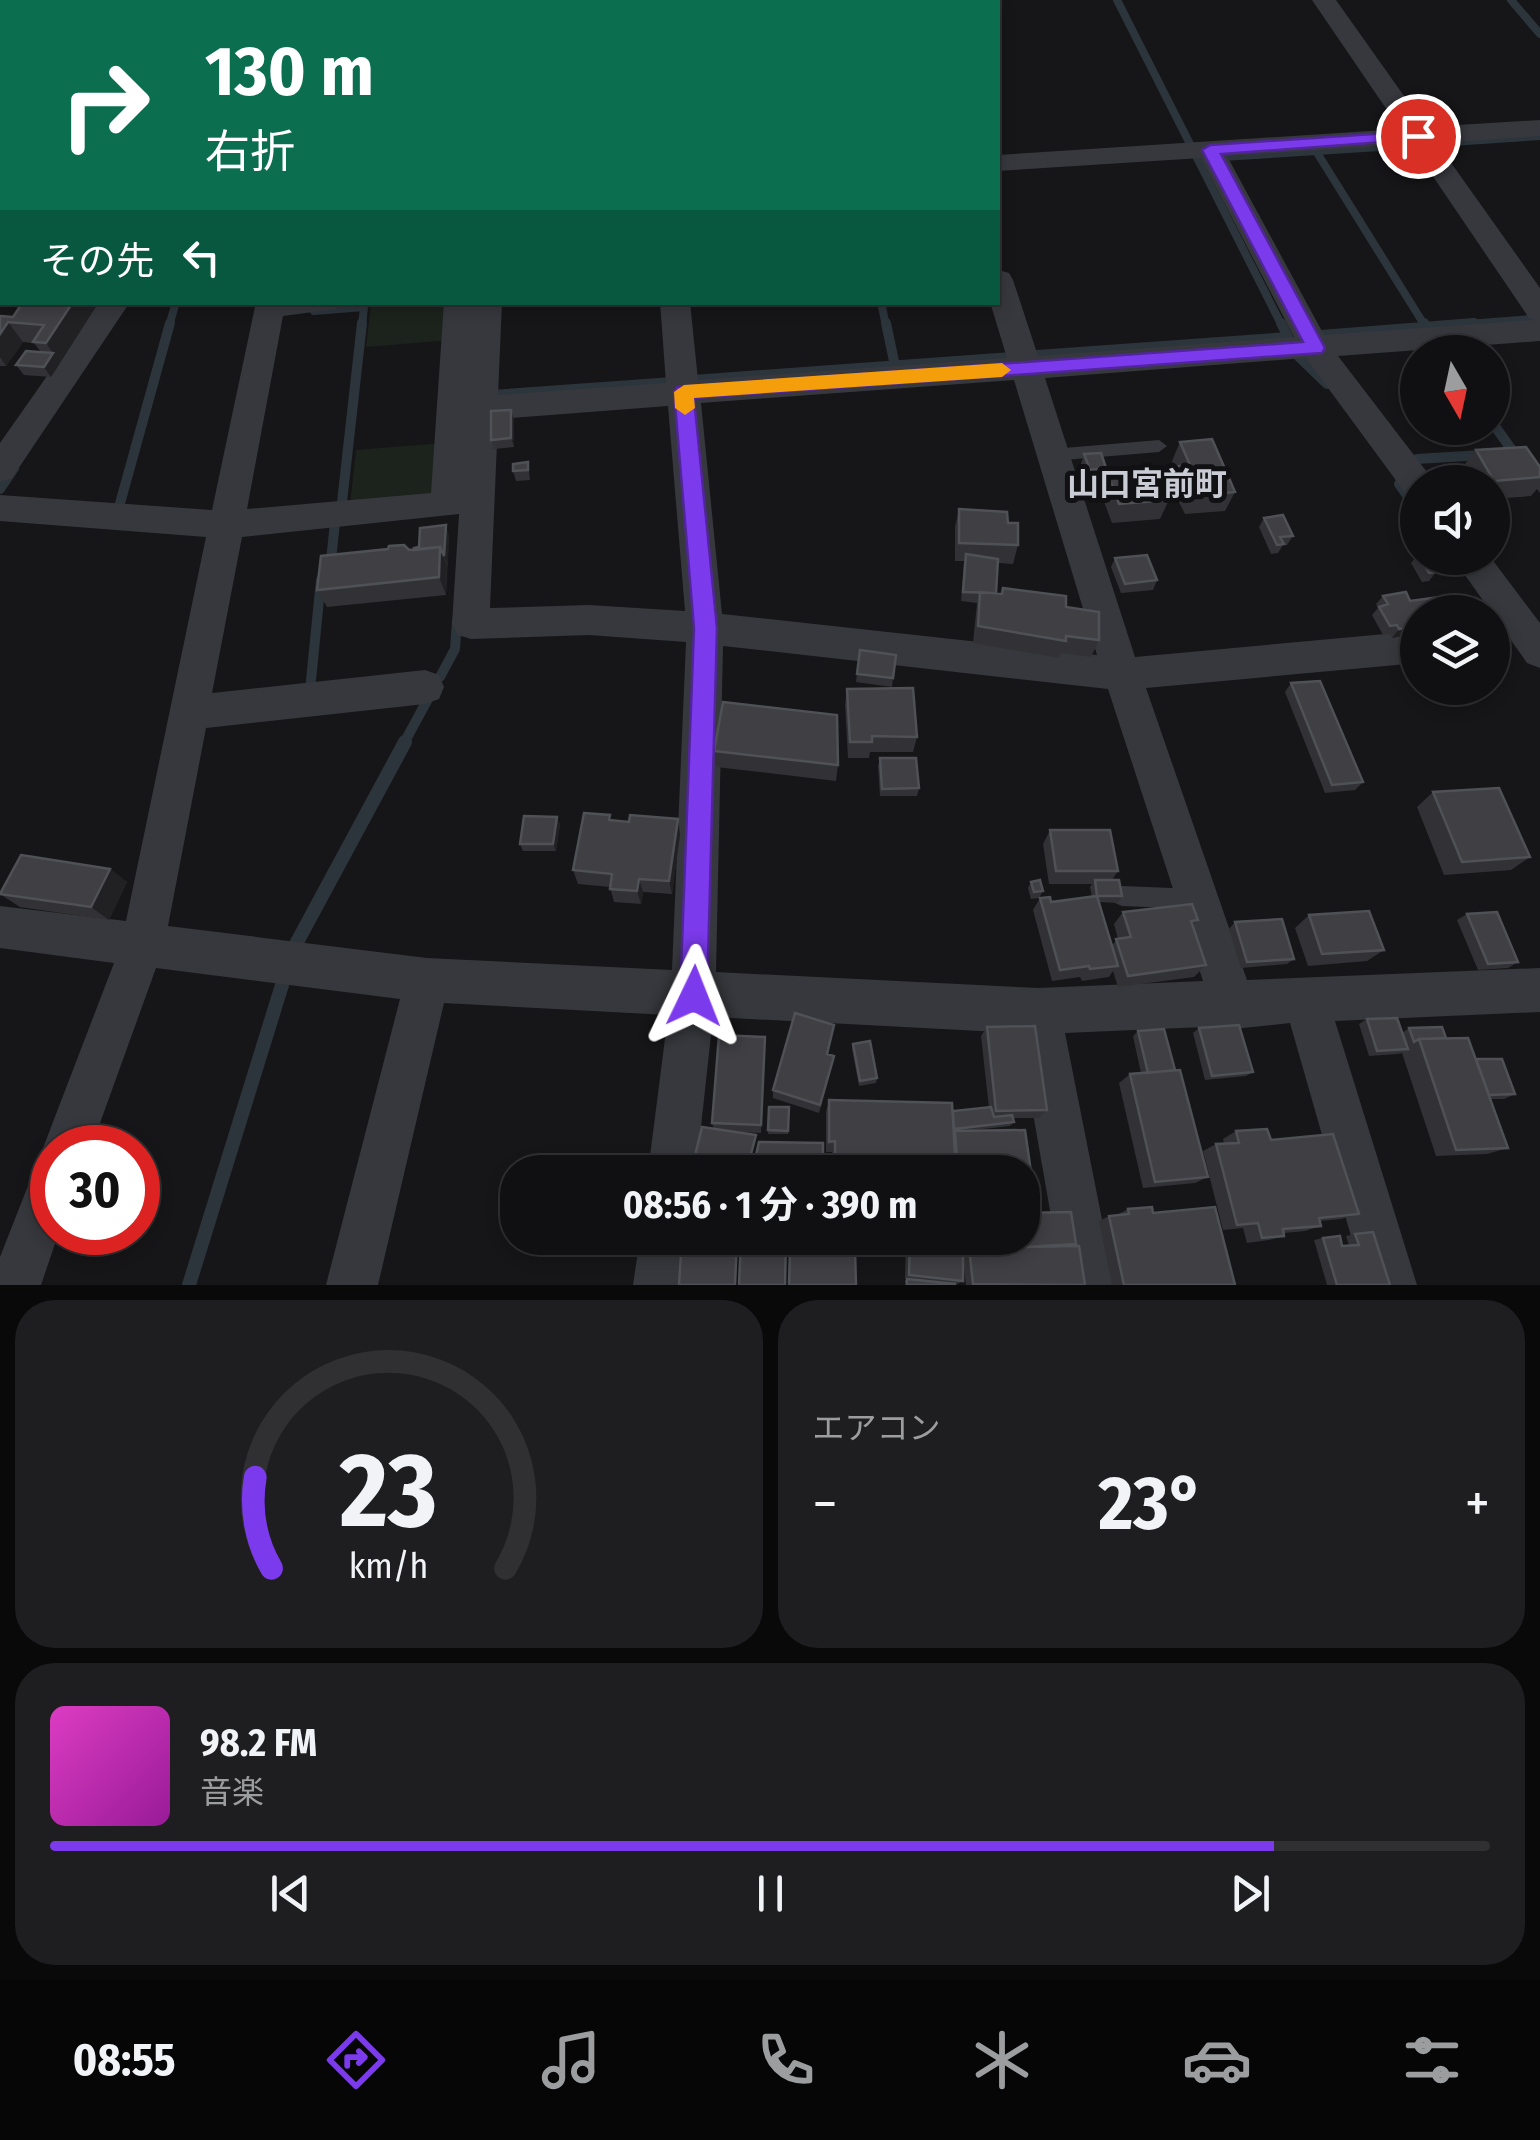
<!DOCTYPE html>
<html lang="ja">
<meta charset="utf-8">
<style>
:root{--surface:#101012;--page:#1e1e20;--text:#f1f3f6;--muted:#9c9d9f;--line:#303032;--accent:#7c3aed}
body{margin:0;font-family:"Fira Sans Condensed","Noto Sans JP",sans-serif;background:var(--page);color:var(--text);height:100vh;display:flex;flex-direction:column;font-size:38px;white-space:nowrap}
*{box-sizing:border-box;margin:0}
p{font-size:32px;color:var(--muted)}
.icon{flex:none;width:55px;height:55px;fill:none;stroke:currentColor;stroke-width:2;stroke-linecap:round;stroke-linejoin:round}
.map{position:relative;height:1285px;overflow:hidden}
.drawer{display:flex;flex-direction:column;gap:15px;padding:15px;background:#09090a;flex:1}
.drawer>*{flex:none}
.hud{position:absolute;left:0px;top:0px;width:1000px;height:305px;box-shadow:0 5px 15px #0003,0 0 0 2px var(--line);background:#0b6e4f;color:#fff;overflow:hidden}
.needle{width:65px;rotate:171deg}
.tools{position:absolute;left:1400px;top:335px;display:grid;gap:20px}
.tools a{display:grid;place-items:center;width:110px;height:110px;border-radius:50%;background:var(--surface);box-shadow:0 5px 15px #0003,0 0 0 2px var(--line);font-size:50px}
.speed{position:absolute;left:30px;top:1125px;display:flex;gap:20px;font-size:50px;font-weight:700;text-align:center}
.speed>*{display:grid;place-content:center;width:130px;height:130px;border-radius:50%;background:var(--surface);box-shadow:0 5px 15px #0003,0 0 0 2px var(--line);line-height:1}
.speed .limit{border:15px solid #d22;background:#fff;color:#111}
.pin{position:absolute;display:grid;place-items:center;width:85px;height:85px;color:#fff;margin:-42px;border:5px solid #fff;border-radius:50%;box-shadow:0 2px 10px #0007}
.me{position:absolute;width:110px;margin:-55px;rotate:2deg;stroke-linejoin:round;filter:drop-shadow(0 0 8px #0008)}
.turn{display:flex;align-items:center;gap:35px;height:210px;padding:0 40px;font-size:45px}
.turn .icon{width:130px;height:130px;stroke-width:2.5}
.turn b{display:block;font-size:70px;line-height:85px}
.then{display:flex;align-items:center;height:95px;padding:0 40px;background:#0003;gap:20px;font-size:38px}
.big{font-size:75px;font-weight:700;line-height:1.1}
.drawer .tile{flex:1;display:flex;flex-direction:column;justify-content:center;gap:15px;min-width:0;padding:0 35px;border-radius:40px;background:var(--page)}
.drawer .dial{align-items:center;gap:0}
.dial svg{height:260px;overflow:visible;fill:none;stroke:var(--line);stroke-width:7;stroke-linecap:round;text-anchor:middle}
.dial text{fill:var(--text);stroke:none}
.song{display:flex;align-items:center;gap:30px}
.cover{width:120px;height:120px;border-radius:15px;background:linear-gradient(135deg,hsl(310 70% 55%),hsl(300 70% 35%))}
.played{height:10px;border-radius:5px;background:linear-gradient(90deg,var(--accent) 85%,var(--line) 85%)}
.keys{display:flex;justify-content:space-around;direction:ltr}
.heat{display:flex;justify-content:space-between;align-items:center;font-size:55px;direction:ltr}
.drawer .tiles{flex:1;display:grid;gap:15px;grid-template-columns:1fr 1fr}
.tile:last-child{grid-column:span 2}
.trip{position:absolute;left:500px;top:1155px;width:540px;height:100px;border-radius:40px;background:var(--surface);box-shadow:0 5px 15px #0003,0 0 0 2px var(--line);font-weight:700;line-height:100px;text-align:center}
.menu{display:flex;height:160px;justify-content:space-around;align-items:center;background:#060607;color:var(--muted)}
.menu .icon{width:70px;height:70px}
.menu .active{color:var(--accent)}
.menu b{font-size:45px;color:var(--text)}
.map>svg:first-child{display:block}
.green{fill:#1c231d}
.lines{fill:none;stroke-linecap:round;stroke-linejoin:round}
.stream-far2{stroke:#2c353c;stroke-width:8}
.stream-far1{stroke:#2c353c;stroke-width:10}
.stream{stroke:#2c353c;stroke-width:14}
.lane{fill:#37383d;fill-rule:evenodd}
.street{fill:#37383d;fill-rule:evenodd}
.wall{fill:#323236}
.shaded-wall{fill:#212124}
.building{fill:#3f3f44;stroke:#4f5156;stroke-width:2.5}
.route{fill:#7c3aed;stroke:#51269a;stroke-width:2.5}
.slow{fill:#f59e0b}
.labels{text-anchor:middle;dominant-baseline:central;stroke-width:10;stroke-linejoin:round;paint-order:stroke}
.quarter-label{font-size:32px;font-weight:bold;fill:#c9ccd4;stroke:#111113}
</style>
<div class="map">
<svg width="1540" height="1285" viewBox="0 0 1540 1285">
<rect width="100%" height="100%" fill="#161618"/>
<path class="green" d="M453,303l-2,37 -85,7 5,-43z
M443,443l-3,48 -15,8 -75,6 6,-55z"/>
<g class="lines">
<path class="stream-far2" d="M1117,0l73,144
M1511,0l29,34
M1437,143l103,-7
M1316,151l109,175
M1196,156l86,170
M1223,157l188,-12
M881,302l5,24
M314,311l50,-4 -2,19
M169,326l7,-24
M1441,326l90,-7"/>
<path class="stream-far1" d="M886,323l9,43
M1424,323l2,4
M1321,335l153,-12
M1037,355l251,-18 -7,-14
M1299,357l28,27
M693,380l319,-23
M492,395l181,-13
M1492,422l22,31h-8
M1417,459l65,-4
M1399,484l15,21
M0,489l14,-21
M342,502l20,-179
M119,507l51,-184
M330,569l5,-46
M440,677l15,-28 2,-28
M310,690l11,-110
M403,745l26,-48"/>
<path class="stream" d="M296,944l109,-202
M189,1285l93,-300"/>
<path class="lane" d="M1159,440l8,6 -8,6 -107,9 -8,-6 8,-6z
M1122,886l75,3 7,3 3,7 -3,7 -7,3 -75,-3 -7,-3 -3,-7 3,-7z"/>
<path class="street" d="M230,0h82l-83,2z
M897,0h24l1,2h-24z
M1312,0h24l90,127 114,-7v16l-103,7 103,145v53l-202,15 92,120 4,6h-16v16l-12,-4 -100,-136 -261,20 90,279 283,-26v32l-272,25 101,292 293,-12v44l-205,9 82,264h-52l-75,-262 -56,6 -7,-3 -162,7 50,252h-52l-44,-252 -306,-16 -17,155h-48l20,-157 -224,-12 -66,282h-52l74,-286 -244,-31 -65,180h-39v84h7l-18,53h-41v-28l35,-89 14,-6 -6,-14 71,-185 -114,-15v-42l126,15 80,-384 -206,-16v-26l212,15 44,-208h84l-4,7 -53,7 -36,193 184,-16 13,-191h58l-4,93 168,-12 -6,-81h30l8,78 309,-22 -17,-56h8v-32l11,3 4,7 25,76 256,-19 -93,-179 -203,13v-16l402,-26zM1411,144l118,174 5,2 -210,15 -97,-179zM1014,380l83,275 -375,-41 -21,-211zM668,406l17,205 -96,-6 -99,3 8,-189zM459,514l-7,110 6,11 13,4 118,-4 97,7 -14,328 -245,-12 -259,-32 38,-198 219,-24 14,-5 5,-12 -5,-12 -14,-5 -213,23 30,-156zM723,646l385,43 95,292 -165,7 -322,-16z
M0,3h2v14h-2z
M0,174l2,1v17h-2z
M0,271h2v20h-2z
M99,302h31l-118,176 -12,4v-39z
M1453,558h38l49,65v45l-13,-5z
M640,1238h50l-5,47h-52z"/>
</g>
<path class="wall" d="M2,14v33l-2,-4v-26z
M0,112l2,1v55l-2,-1z
M97,305l-46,72 -27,-2 -8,-10 25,-13 -7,-9 -11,-1 -17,24h-6v-50l13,1z
M511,410l3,10v27l-20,2 -3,-9z
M1180,442l55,50 -10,19 -40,3 -15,-29 6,-13 -4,-11z
M1476,450l64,17v26l-3,-4 -6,7 -39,3v-17h-23l-8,-13z
M1084,454l22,14 -3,10 -17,1 -5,-15z
M528,462l2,18 -14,1 -3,-10z
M1107,472l62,28 -9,19 -48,4 -12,-32z
M959,509l49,14 10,22 -5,19 -15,-1 -2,30 5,1 2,-6 63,19 33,33 -8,17 -30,-4 -2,5 -86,-15 4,-40 -16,-2 3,-40h-9v-34z
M1264,518l29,18 -6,9h-4l-5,8 -7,1 -12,-27z
M449,535l-3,60 -119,12 -10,-17z
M1418,555v3h10l8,14 -7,9 -7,1 -11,-19z
M1115,558l42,22 -4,10 -32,3 -10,-26z
M1383,596l27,5 37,-5 -55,42 -2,-4 -7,1 -11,-20 6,-7 -2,-4z
M860,650l33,28 -1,9 -36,-5z
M1291,683l72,99 -8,8 -30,3 -40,-101z
M847,689l70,48 -4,15h-43l-1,6h-21l-3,-53z
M714,751l124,14 -2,16 -120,-14z
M880,758l39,30 -2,8h-37l-2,-30z
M1433,792l97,65 -19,13 -67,5 -27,-68z
M612,821l68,13 -8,60 -29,-2 -2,12 -27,-2 -4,-15 -32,-3 -5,-14z
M560,824l-4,27h-33l-3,-7z
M1050,830l68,41 -6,9 10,16 -4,7 -19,-1 13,43 6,-6 -4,-15 9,-12 75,8 -5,6 13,39 -12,12 -76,10 -5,-16 -4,6 -27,4 -2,-4 -28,4 -19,-71 7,-12 11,4 41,-5 -2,-10 2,-3h-43l-6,-40z
M110,869l17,13 -18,38 -89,-13 -20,-13z
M1031,882l12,9 -4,7 -8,1 -3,-11z
M1467,914l51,48 -10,6 -30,2 -21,-50z
M1309,915l75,35 -17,11 -59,5 -13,-38z
M1235,922l59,37 -7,5 -46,4 -12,-39z
M1367,1019l35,14 7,-5 37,10 30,21 39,35 -11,5h-13l17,49 -21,6 -51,2 -34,-103 -4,1 -29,2 -10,-32z
M834,1025l-6,29 4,11 -13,48 -46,-15v-8z
M1035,1026l12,84 -8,8h-27l2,4 -4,4 -45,5 60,-1 10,70 -8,5h-5v-33h-190v-20h-6v-40l3,-12 123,3 1,8 36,-3 -8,-72 6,-9z
M1199,1028l54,44 -7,4 -41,4 -12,-47z
M1138,1031l37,39 33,107 -13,6 -52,5 -24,-105 11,-9 11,-1 -8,-37z
M765,1037l-4,96 -27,-1 22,10 -42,-13 -2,-6z
M853,1044l24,34 -1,5 -17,3 -7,-37z
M769,1107h20l-1,27h-20z
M1236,1131l35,9 88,74 -18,5 -21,2 1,5 -16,5 -21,2v3l-15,4 -22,3 -4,-15 -20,2 -20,-79 13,-7h8l-1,-5z
M1128,1209l25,4 82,72h-123l-13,-64 10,-5 8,-1z
M1355,1234l35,51h-63l-13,-45 9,-2 19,8 7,-1 -3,-9z
M906,1238h116l54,6 -6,2 15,39h-119l-3,-25v21l-6,3 -52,1v-5l2,-1 15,1 -17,-2z"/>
<path class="shaded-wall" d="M73,302h22l2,3 -37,58 -14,-20z
M8,322l15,20 -17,24 -6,-9v-23z
M53,353l7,10 -9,14 -7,-10z
M511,410l3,10v27l-3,-9z
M446,525l3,10 -1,30 -4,-9z
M440,547l7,18 -1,30 -7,-18z
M1418,626v7l-26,5 7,-9z
M557,817l3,7 -4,27 -3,-7z
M678,819l2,15 -8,60 -3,-13z
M110,869l17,13 -18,38 -18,-13z
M639,879l4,13 -2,12 -4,-13z
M756,1135v7l-8,30h-2z"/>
<path class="building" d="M2,14v15h-2v-12z
M0,112l2,1v36l-2,-1z
M0,246h2v12l-2,3z
M23,302h50l-27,41 -13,-1 11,-17 -36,-3 -8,12v-18l13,1z
M26,351l27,2 -9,14 -28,-2z
M511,410v28l-20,2v-29z
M1212,439l23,53 -41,4 -15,-30 11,-1 -10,-23z
M1526,447l14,20v10l-46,4 -18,-31z
M1101,453l5,15 -16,2 -6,-16z
M528,462v8l-15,1v-7z
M1156,468l13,32 -50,4 -12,-32z
M959,509l48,3 1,11h10v22l-59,-2z
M1283,515l10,21 -13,1 4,7 -7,1 -13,-27z
M446,525l-2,31 -4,-9 -26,3v-2l5,-1 1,-19z
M404,545l5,5 31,-3 -1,30 -122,13 4,-34 67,-7 1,-3z
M966,554l32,5 -2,34 -33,-1z
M1147,555l10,25 -32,4 -10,-26z
M1420,558h8l8,14 -7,1z
M1003,588l63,8v11l33,5v28l-33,-4v5l-88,-15 2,-34 22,2z
M1406,592l4,9 37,-5 10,16h-39v14l-19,3 -2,-4 -7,1 -11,-19 9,-3 -5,-8z
M860,650l36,5 -3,23 -36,-4z
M1320,681l43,101 -31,3 -41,-102z
M913,688l4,49 -45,-1v6h-22l-3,-53z
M723,702l114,13 1,50 -124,-14z
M880,758h36l3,30 -37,1z
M1499,788l31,69 -68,5 -29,-70z
M584,813l26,2 -1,5 20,2 1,-7 48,4 -9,62 -30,-2 -2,12 -27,-2 2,-15 -39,-4z
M524,816l33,1 -4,27h-33z
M1050,830h60l8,41h-62z
M21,855l89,14 -19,38 -91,-13z
M1040,880l3,11 -9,1 -3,-10z
M1095,880h24l3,16h-25z
M1097,896l21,70 -28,3 -1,-3 -29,4 -20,-72 10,-1 1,5z
M1192,904l6,16 -7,1 15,44 -78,11 -12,-37 15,-2 -8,-25z
M1369,911l15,39 -62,4 -13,-39z
M1497,912l21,50 -30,2 -21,-50z
M1282,919l12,40 -47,3 -12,-40z
M795,1013l39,12 -7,29 7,2 -14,49 -47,-15z
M1397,1018l11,31 -31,2 -10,-32z
M1239,1025l14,47 -41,4 -13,-48z
M1035,1026l12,84 -51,1 -9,-84z
M1442,1027l4,11 -27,1 -5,3 -5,-14z
M1164,1029l11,41 -27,3 -10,-42z
M719,1035l46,2 -4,88 -49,-2z
M1468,1038l40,110 -52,2 -37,-111z
M870,1041l7,37 -17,3 -7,-37z
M1476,1059h26l13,35 -26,1z
M1180,1070l28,107 -53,5 -25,-108z
M829,1100l123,3 4,69h-121v-31l-6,1z
M769,1107h20l-1,24 -20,-1z
M991,1107l3,10 18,-2 2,7 -60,7 -1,-18z
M702,1127l54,8 -10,37h-55z
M1267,1129l4,11 62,-6 26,80 -40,4 2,8 -38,3 1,7 -22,2 -4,-15 -21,2 -21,-81 23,-1 -3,-12z
M1025,1130l10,70h-13v-28h-64l-3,-41z
M759,1142l64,1v29h-71z
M1152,1207l1,6 62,-6 20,78h-111l-15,-69 20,-2 -1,-5z
M1071,1212l5,32 -51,3 54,-1 6,39 -112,-1 -5,-46h54v-25z
M1373,1232l17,53h-53l-14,-47 17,-2 2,10 17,-1 -4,-11z
M682,1238h55l-2,47h-56z
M741,1238h45l-1,47h-46z
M910,1238h53v43l-54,-6z
M790,1249l65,1 1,35h-67z
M907,1279l48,5v1h-48z"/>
<path class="route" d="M1418,131l9,5 -3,3 -203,15 104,194 -3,5 -628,45 23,230 -10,368 -4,10 -9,4 -10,-4 -4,-10 14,-368 -20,-236 3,-5 626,-45 -101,-192 8,-5z"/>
<path class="slow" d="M1002,363l9,7 -9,7 -308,21 1,10 -10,7 -10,-7 -1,-16 10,-7z"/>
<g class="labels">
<g class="quarter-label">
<text x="1147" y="484">山口宮前町</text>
</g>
</g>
</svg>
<div class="tools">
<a><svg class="needle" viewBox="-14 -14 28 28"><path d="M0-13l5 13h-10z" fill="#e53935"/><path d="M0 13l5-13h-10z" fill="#9c9d9f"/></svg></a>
<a><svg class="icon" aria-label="sound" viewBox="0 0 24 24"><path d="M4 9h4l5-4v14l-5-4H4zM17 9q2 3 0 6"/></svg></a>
<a><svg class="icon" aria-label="layers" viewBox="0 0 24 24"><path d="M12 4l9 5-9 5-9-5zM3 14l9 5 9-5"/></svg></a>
</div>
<div class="speed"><div class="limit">30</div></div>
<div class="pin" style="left:1418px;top:136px;background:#d93025"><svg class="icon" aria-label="arrive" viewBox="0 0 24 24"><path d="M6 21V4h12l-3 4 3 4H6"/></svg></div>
<svg class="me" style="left:694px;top:996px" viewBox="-20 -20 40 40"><path d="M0-17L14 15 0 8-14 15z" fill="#7c3aed" stroke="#fff" stroke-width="4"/></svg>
<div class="trip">08:56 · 1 分 · 390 m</div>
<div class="hud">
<div class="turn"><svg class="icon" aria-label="right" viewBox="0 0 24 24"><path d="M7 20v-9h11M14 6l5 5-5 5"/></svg><div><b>130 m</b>右折</div></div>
<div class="then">その先<svg class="icon" aria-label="left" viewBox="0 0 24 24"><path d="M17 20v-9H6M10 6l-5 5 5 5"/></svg></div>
</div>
</div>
<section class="drawer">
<div class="tiles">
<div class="tile dial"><svg viewBox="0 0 100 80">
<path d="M14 69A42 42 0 1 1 86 69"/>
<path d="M14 69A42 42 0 0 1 9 41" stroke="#7c3aed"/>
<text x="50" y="56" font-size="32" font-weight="700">23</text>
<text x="50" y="72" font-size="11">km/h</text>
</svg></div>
<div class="tile"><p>エアコン</p>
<div class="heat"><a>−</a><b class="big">23°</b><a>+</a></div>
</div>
<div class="tile">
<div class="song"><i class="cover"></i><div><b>98.2 FM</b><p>音楽</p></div></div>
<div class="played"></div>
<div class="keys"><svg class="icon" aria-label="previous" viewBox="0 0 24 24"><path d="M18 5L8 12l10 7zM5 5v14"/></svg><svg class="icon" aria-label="pause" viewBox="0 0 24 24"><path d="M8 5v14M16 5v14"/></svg><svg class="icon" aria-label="next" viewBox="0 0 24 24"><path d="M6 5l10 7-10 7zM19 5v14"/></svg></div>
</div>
</div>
</section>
<nav class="menu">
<b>08:55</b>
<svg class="icon active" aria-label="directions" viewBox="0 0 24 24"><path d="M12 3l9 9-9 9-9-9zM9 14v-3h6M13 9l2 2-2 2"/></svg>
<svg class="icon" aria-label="music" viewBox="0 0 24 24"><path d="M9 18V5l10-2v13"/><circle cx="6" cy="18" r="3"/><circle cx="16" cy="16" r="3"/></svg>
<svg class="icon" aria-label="phone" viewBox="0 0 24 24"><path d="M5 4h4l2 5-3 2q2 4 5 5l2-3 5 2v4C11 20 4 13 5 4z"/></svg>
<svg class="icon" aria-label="climate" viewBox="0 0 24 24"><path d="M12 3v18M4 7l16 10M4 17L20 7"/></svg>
<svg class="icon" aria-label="car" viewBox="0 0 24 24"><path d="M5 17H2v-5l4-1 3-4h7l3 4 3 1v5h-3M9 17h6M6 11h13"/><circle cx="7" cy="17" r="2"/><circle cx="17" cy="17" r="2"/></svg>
<svg class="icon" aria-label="filters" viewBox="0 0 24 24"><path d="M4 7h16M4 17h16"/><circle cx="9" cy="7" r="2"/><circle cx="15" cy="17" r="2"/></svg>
</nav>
